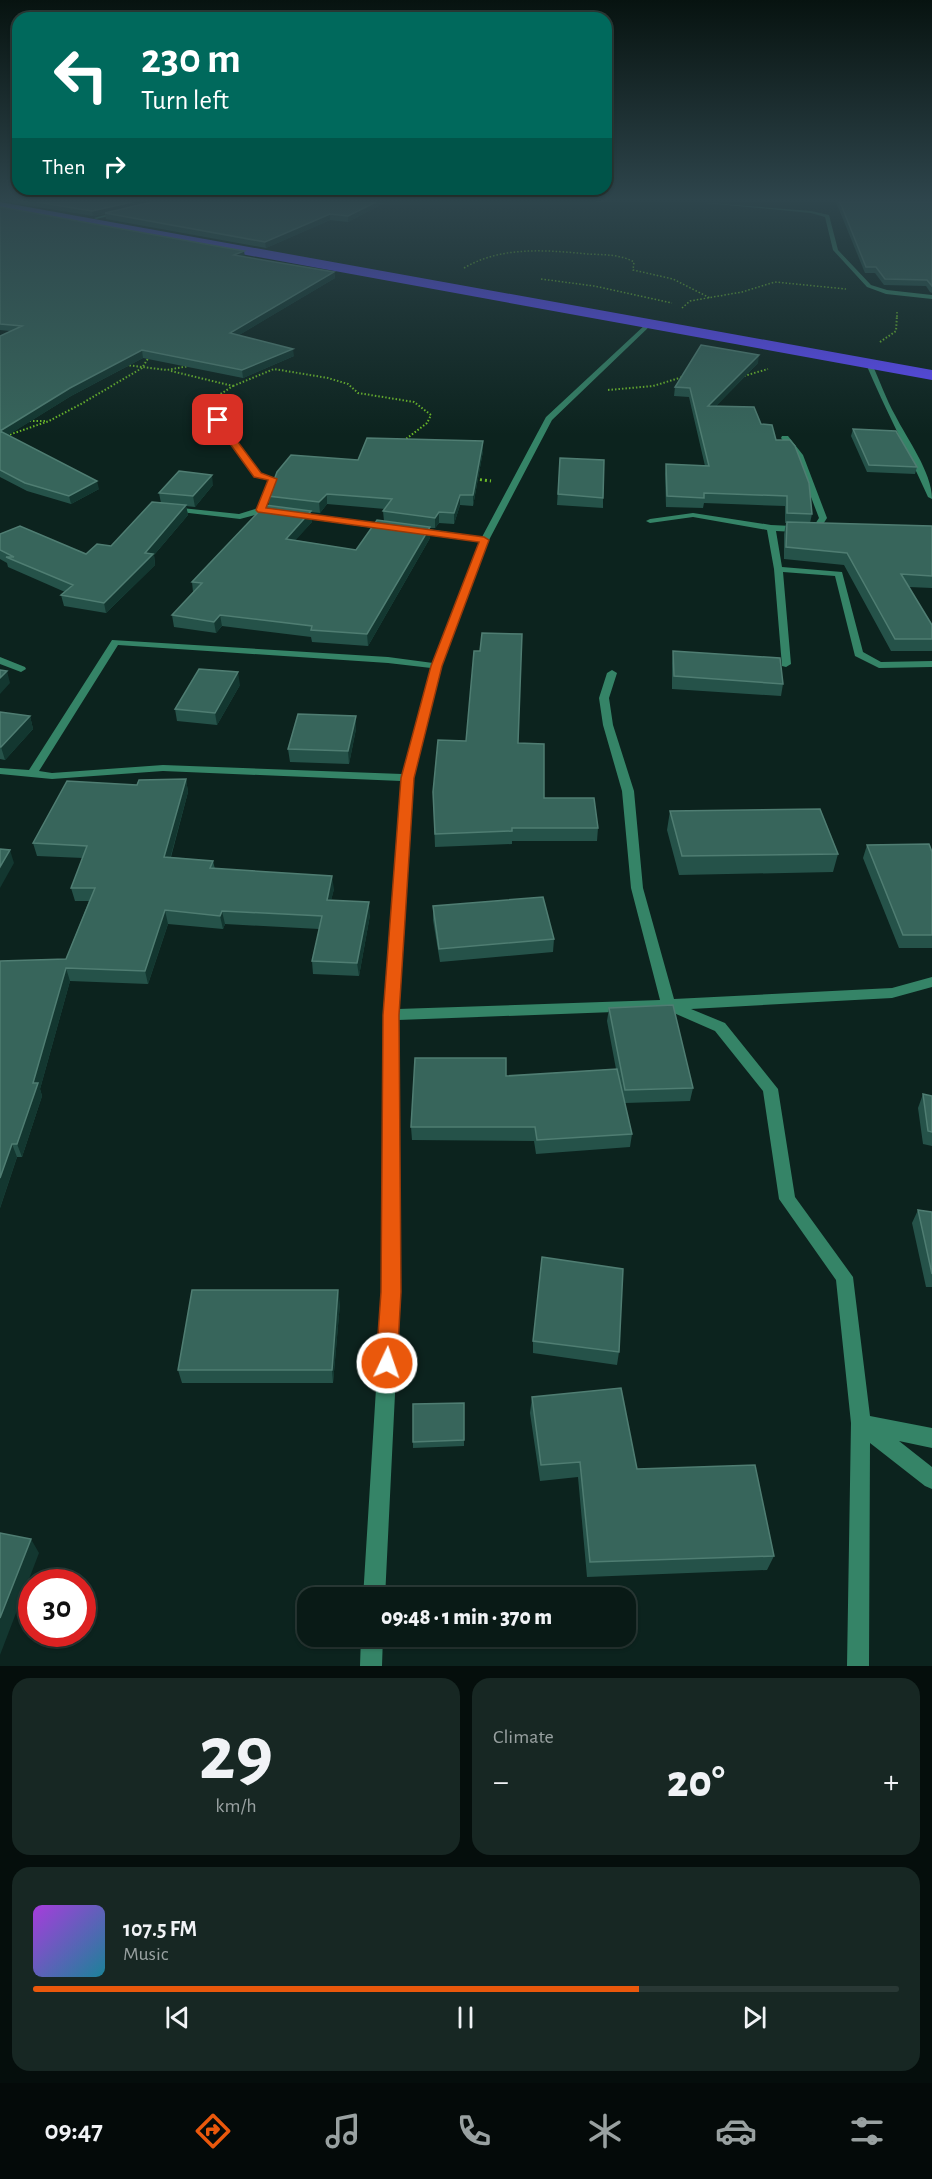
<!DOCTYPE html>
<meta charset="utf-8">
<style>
:root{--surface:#091a16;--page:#172723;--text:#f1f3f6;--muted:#99a1a1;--line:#293835;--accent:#ea580c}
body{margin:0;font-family:"Alegreya Sans",sans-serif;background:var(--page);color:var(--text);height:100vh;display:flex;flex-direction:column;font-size:22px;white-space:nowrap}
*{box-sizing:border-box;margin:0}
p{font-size:20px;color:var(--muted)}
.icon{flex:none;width:33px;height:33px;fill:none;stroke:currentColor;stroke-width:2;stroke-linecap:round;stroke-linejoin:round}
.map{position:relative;height:1666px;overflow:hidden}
.drawer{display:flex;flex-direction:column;gap:12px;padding:12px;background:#050e0c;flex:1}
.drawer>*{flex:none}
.top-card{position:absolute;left:12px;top:12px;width:600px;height:183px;border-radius:18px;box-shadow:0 2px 4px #0004,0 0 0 2px var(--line);background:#00695c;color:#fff;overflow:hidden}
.speed{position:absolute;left:18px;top:1569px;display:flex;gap:12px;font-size:30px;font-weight:700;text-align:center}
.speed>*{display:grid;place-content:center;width:78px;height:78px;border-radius:50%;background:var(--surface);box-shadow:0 2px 4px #0004,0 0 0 2px var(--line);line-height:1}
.speed .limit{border:9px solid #d22;background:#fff;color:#111}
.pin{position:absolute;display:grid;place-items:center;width:51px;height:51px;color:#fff;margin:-26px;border-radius:12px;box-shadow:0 3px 9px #0006}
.me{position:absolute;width:66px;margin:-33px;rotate:3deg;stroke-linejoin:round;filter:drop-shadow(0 0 4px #0008)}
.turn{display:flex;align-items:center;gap:21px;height:126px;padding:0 30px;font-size:27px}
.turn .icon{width:78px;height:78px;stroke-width:2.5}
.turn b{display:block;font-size:42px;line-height:51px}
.then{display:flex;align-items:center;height:57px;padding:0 30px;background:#0003;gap:12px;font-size:22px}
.big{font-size:45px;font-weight:800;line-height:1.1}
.drawer .widget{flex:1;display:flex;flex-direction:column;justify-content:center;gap:9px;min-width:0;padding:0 21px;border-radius:18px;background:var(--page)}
.drawer .dial{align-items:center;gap:0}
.dial b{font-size:78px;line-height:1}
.song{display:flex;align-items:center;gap:18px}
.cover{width:72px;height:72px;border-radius:9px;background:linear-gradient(135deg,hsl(280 70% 55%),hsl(190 70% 35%))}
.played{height:6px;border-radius:3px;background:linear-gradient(90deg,var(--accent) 70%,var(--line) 70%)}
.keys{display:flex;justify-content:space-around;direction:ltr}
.heat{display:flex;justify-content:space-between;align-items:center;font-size:33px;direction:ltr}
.drawer .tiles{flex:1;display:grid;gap:12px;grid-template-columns:1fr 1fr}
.widget:last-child{grid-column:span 2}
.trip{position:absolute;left:297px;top:1587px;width:339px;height:60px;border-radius:18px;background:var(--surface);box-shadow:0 2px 4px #0004,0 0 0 2px var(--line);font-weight:800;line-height:60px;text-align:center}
.dock{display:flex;height:96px;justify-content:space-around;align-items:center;background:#040a09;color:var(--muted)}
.dock .icon{width:42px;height:42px}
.dock .selected{color:var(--accent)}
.dock b{font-size:27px;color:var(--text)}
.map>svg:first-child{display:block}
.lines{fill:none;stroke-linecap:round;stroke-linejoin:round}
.path-far2{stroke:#6cba28;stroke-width:1.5;stroke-dasharray:1.5 2;stroke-linecap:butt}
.path-far1{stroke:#6cba28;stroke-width:2;stroke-dasharray:1.5 2;stroke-linecap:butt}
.path{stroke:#6cba28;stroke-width:3;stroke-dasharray:2 3;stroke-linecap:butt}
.street{fill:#358467;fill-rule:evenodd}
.highway{fill:#5e49ff;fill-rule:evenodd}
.wall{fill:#255249;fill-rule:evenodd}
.shaded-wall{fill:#133730}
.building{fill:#37655b;stroke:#4f7d72;stroke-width:1.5}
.route{fill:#ea580c;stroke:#983908;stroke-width:1.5}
</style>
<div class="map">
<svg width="932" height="1666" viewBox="0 0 932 1666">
<rect width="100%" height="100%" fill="#0c231e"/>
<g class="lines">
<path class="path-far2" d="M464,268c37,-22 82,-18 124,-14 16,1 32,0 46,8l-1,8 40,9 37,19
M541,279l53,7 78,17
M682,308l8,-7 52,-9 33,-10 71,7
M897,317v-5"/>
<path class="path-far1" d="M880,342l16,-11 1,-16
M126,365l41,5 22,-4
M171,371l62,15 -14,9
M744,376l24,-7
M233,386l41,-17 54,9 20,6 10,9 56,9 17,13 -4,8 -25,19
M608,390l45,-4 33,-10
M26,421h19
M0,438l49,-17 32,-17 61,-36 7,-11"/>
<path class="path" d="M475,479l16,2"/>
<path class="street" d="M696,202l115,9 18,4 9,35 33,35 16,5 45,5v4l-46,-5 -19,-7 -34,-37 -8,-33 -14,-4z
M120,211l2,2 -26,6 -2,-1z
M646,324l5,1 -99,95 -63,120 -47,126 -29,112 -15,231 262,-9 -29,-112 -9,-97 -19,-66 -4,-27 8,-25 5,-3 5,3 -8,25 4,27 21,66 9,97 31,111 218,-11 40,-11v10l-40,11 -201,11 34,14 53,66 17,108 58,80 17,139 62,12v20l-33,-7 33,26v22l-7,-3 -55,-43 -1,223h-22l4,-243 -15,-143 -57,-81 -16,-108 -48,-60 -48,-21 -269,10 2,272 -15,306h-22l19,-306 2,-277 17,-234 -238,-10 -111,8 -52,-5v-6l29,2 83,-130 276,17 45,6 47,-121 -66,-9 -4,-3 4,-3 68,10 64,-120zM118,645l270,18 43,5 -29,106 -239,-9 -111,8 -13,-2z
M869,362l3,2c8,17 14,35 23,51 12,24 37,57 37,84l-4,-2c-20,-45 -43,-88 -62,-133z
M214,418h6l41,55 16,6 -11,29 12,2v4l-16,-1 -22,6 -68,-8 -4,-2 4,-2 67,7 19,-6 11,-28 -14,-3 -41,-55z
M782,436h6l15,19 24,63 -9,14 -3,1 -39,-2 6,36 60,5 21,80 18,10 51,-1v6l-53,1 -24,-12 -20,-80 -52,-4 8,92 -5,3 -4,-1 -8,-97 -7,-39 -74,-13 -43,6 -4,-2 4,-2 43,-6 78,12 42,2 6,-9 -24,-63 -14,-17z
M292,513l96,11 4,3 -4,3 -93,-13h-3z
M0,657l25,10 1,2 -5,3 -21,-8z
M361,1636h22l-1,30h-22z"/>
<path class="highway" d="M0,202l932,168v10l-932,-170z"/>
</g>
<path class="wall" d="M6,202h380l-38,20 -18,-2 -64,28 -160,-29 -1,-5 -12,2z
M836,202h96v91l-2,-1 -4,-6 -42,-1 -9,-12h-10z
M0,207l245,50 89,15 1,6 -96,57 55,21 -51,22 -100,-20 -72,38 -63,39 91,54 -28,15 -44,-13 -27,-14v-141l10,-5 -10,-1z
M758,363l-42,43 45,18 15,16 36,74 -2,9 122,3v62l-23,-1 23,38v26h-41l-47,-86 -60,-6v-25l2,-11h-1v-17l-81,-3 -1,5 -37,-1 -1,-33 1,-10 39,2 -16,-69 -15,-1 1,-9z
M853,429l64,38 -2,7 -48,-2 -16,-36z
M483,441v10l-10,55 -13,-1 -6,19 -15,-1 -4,5h-5v10l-62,108 -56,-4 -1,-5 -89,-11 -6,7 -42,-6 -2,-12 21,-23 -1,-10 77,-76 -1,-10 90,-36zM327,504l58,5 -2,2 1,10 -28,29 -61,-10 17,-18 -1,-10 9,1z
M560,458l43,40v10l-46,-3z
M213,485l-18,22 -9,-1 2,9 -34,40 1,10 -49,48 -42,-7 -3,-11 4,-3 -57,-25 -1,-4 -7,-4v-25l86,20 25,-8 50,-43 -2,-10z
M673,651l110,33 -2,12 -109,-7v-26z
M240,685l-23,40 -40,-4 -2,-12z
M0,712l30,4 3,13 -28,31 -5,-1z
M356,729l-7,35 -59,-2 -2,-13z
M518,743l26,55 54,30 -1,13h-85v3l-77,3 -2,-55z
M186,779l2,13 -17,65 42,4 2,8 119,20 -3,11 39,15 -11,61 -46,-2 -1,-13 7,-32 -94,-5 -2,5 -55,-5 -20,60 -78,-3 -30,108 2,7 -20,61h-5l-17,51v-247l66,-2 23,-58h-14l-4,-13 12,-30 -46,-2 -4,-13 104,-58z
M670,811l168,43 -5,18 -154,3 -12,-45z
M867,845l65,7v96h-33l-36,-90z
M433,906l121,33 -1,13 -113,10 -7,-42z
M609,1008l84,80 -3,13 -65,2 7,31 -2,13 -94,7 -2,-13 -122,-1 -1,-13 95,-51 110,-7 -9,-48z
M923,1094l9,2v50l-9,-2 -5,-36z
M918,1210l14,2v75h-6l-14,-64z
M340,1303l-7,80h-151l-4,-13z
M533,1341l86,11 -2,13 -84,-12z
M532,1397l105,72 137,87 -7,14 -180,7 -9,-100 -38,4 -10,-68z
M464,1403v43l-51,2v-6z"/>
<path class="shaded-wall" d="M132,202h24l-63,14 -1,-5z
M376,202h10l-38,20v-6z
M330,214v6l-64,28 -1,-6z
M244,251l1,6 -11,-2z
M334,272l1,6 -104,62 -1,-7z
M293,349l1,7 -51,22 -1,-8z
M142,350l1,8 -72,38 -69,43 -2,-8 70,-43z
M759,355l-1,8 -51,52 1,-9z
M483,441v10l-10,55v-11z
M212,475l1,10 -18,22 -2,-11z
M97,481l2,8 -28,15 -2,-8z
M327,494v10l-7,9 -1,-11z
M460,495v10l-6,19v-11z
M186,505l2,10 -34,40 1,10 -49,48 -2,-10z
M311,511l1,11 -25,28 -1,-11z
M439,512v11l-4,5v-10z
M430,527v11l-62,108 -1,-12z
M220,615l2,11 -6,7 -2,-11z
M7,671l3,12 -10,11v-16z
M238,672l2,13 -23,40 -2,-12z
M30,716l3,13 -28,31 -4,-13z
M356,716v13l-7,35 -1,-13z
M186,779l2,13 -21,78 -3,-13z
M10,850l4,13 -14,25v-21z
M332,876l2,13 -6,24 -1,-13z
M369,902l1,13 -11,61 -2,-13z
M165,910l3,14 -20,60 -3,-13z
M222,911l3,13 -2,5 -3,-13z
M66,968l4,13 -30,108 2,7 -20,61 -5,-13 16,-61z
M12,1144l5,13 -17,51v-30z
M338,1290l2,13 -7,80 -1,-13z
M31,1539l8,14 -39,102v-37z"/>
<path class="building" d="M37,202h95l-40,9z
M152,202h224l-28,14 -18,-2 -65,28 -160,-29z
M840,202h92v84l-5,-6 -42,-1 -9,-12h-10z
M0,207l244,44 -10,4 100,17 -104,61 63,16 -51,21 -100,-20 -72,38 -70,43 97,50 -28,15 -44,-13 -25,-13v-134l22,-10 -22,-2z
M701,345l58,10 -51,51 46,1 7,17 11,1 4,15h14l5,6 14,37 3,31 -25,-1v-17l-83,-3v5l-37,-2 -1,-32 43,2 -19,-78 -15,-1z
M853,429l43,2 21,36 -48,-2z
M367,438l116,3 -10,54h-13l-6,18 -15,-1 -4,6 -52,-7 9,-12 -65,-5 -8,8 -51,-6 9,-24 14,-17 67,5z
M560,458l44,2 -1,38 -45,-4z
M179,471l33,4 -19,21 -34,-3z
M152,502l34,3 -41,48 8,1 -49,49 -43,-8 12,-10 -67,-28h8l-14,-7v-16l20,-8 66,28 11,-10 14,2z
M265,505l46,6 -25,28 70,11 21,-30 53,7 -63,107 -56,-4 1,-4 -92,-11 -6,7 -42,-7 30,-32 -10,-1z
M787,522l145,4v50l-31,-2 31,51v14h-37l-48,-86 -61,-6z
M482,633l40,1 -4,109 26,1v54h50l4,30h-86v3l-77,3 -2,-42 5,-52 28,1 8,-90h6z
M673,651l107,7 3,26 -109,-8z
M199,669l39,3 -23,41 -40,-4z
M0,670l7,1 -7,7z
M0,712l30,4 -29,31h-1z
M298,714l58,2 -8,35 -60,-2z
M186,779l-22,78 49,4 -3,7 122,8 -5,24 42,2 -12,61 -45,-2 10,-45 -100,-5 -2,5 -55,-6 -20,61 -79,-3 -33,115h5l-21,61h-5l-12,34v-217l66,-2 29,-71h-24l16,-42 -54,-3 34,-62 70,4 2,-5z
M820,809l18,45 -156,2 -12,-45z
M929,844l3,8v83h-29l-36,-90z
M0,849l10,1 -10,17z
M543,897l11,42 -115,10 -6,-43z
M673,1005l20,83 -68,2 -16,-82z
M415,1058h91v18l111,-7 15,65 -95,6 -2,-13h-124z
M923,1094l9,2v36l-4,-1z
M918,1210l14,2v62z
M542,1257l81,12 -4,83 -86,-11z
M192,1290h146l-6,80h-154z
M621,1388l16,81 118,-4 19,91 -184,6 -10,-100 -39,3 -9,-68z
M464,1403v37l-51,2v-38z
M0,1533l31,6 -31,79z"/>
<linearGradient id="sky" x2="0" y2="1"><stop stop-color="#071310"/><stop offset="0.46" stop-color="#2e454c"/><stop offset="1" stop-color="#2e454c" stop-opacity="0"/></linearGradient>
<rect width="932" height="435" fill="url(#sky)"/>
<path class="route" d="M215,418h5l41,55 16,6 -11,29 218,29 5,3 -47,126 -28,112 -15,237 2,277 -4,71 -3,7 -7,3 -8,-3 -3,-7 5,-71 2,-277 18,-237 30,-112 48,-124 -221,-30 -2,-2 12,-30 -14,-3 -41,-57z"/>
</svg>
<div class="speed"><div class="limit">30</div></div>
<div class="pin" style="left:218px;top:420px;background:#d93025"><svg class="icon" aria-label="arrive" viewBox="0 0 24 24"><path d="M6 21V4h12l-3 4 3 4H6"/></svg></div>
<svg class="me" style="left:387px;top:1363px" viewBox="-20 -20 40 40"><circle r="17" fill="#ea580c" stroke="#fff" stroke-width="3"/><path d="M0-11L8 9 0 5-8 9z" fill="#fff"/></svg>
<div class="trip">09:48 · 1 min · 370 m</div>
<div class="top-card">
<div class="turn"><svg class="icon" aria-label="left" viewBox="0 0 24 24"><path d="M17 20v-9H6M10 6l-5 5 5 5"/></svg><div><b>230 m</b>Turn left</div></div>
<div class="then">Then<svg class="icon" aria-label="right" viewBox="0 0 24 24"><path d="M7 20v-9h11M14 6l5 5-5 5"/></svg></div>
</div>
</div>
<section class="drawer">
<div class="tiles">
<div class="widget dial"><b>29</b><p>km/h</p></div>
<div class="widget"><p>Climate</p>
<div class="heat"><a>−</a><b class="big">20°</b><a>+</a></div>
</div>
<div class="widget">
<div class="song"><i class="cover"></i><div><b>107.5 FM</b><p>Music</p></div></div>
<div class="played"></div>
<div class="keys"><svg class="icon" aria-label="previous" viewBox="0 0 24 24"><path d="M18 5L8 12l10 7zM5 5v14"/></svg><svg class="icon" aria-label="pause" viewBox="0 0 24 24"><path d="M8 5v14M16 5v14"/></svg><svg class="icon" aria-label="next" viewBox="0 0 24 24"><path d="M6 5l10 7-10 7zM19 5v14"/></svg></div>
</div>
</div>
</section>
<nav class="dock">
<b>09:47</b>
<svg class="icon selected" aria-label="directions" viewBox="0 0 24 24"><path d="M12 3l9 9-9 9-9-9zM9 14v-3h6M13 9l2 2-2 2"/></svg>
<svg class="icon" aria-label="music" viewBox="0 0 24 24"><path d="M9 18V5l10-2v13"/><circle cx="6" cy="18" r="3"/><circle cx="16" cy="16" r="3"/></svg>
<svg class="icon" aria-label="phone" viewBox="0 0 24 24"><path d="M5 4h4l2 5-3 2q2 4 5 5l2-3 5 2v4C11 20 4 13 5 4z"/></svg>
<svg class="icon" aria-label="climate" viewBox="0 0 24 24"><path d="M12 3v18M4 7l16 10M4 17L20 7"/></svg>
<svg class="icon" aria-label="car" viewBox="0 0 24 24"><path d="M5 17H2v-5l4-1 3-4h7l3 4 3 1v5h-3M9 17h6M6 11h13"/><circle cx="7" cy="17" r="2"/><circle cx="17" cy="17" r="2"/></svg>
<svg class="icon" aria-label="filters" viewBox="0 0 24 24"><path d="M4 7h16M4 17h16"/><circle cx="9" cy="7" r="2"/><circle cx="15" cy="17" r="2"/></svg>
</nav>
